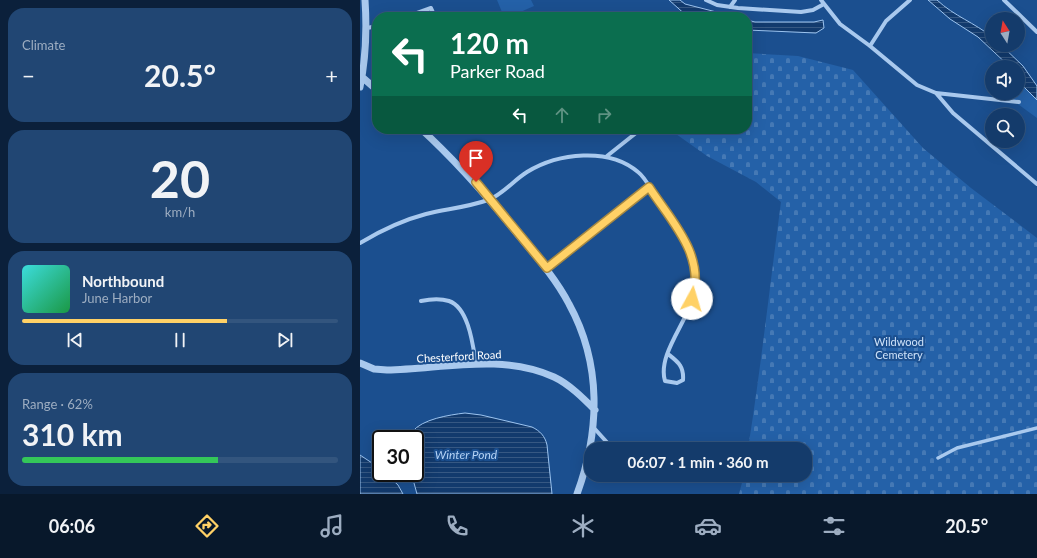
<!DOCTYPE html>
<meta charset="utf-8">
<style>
:root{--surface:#143b6b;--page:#214673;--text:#f1f3f6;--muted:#9dadc1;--line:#33557e;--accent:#ffd166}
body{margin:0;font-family:Lato,sans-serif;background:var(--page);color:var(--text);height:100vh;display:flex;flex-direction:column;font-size:15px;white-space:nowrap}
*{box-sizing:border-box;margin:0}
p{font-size:13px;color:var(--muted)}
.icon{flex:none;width:22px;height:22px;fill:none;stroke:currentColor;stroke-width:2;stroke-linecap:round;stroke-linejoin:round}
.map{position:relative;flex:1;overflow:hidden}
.details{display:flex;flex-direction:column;gap:8px;padding:8px;background:#0b203b;width:360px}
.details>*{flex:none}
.guide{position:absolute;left:12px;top:12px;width:380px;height:122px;border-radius:16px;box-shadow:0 4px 16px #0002,0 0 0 1px var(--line);background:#0b6e4f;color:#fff;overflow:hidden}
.needle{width:26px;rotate:349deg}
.buttons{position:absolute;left:625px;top:12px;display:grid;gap:8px}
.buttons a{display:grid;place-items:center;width:40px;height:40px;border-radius:50%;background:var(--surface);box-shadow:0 4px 16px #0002,0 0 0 1px var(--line);font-size:20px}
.speed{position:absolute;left:12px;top:430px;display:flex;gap:8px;font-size:20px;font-weight:700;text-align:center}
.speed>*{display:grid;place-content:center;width:52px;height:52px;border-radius:50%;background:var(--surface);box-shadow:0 4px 16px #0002,0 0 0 1px var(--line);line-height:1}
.speed .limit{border:2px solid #111;border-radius:6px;background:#fff;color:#111}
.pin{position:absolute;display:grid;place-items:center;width:34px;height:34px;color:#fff;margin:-41px -17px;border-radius:50% 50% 50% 0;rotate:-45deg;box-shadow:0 0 4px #0007}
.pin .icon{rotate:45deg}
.me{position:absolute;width:44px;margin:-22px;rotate:6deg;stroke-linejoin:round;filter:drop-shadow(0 0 3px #0008)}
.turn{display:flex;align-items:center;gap:14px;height:84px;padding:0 12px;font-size:18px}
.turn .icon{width:52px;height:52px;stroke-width:2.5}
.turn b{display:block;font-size:28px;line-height:34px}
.lanes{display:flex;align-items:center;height:38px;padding:0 12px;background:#0003;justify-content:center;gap:20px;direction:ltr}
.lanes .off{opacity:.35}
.big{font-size:30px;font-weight:700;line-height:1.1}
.details .tile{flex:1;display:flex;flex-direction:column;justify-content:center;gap:6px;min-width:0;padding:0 14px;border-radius:16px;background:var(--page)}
.details .dial{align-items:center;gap:0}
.dial b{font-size:52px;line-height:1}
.song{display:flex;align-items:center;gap:12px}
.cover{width:48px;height:48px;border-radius:6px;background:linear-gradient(135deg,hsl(180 70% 55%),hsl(140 70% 35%))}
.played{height:4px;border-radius:2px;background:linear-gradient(90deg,var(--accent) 65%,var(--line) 65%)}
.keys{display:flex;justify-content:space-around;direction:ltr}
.heat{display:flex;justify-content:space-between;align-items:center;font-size:22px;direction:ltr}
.charge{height:6px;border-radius:3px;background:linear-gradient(90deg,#34c759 62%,var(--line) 0)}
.trip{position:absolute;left:224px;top:442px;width:228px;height:40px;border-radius:16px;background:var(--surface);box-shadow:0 4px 16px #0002,0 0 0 1px var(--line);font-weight:700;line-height:40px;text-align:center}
.menu{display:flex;height:64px;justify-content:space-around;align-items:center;background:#08182b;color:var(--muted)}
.menu .icon{width:28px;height:28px}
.menu .on{color:var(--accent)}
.menu b{font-size:18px;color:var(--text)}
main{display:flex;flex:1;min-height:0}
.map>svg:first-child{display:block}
.cemetery{fill:url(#cemetery-stones)}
.green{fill:#2461a8}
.water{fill:url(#water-rules);stroke:#9cc4f0}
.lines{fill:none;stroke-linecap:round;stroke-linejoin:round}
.pedestrian{stroke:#a9c9ee;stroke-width:3.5}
.minor{stroke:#a9c9ee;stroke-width:4}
.tertiary{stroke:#a9c9ee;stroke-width:7}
.route-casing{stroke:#a68842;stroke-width:10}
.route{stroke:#ffd166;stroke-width:7}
.labels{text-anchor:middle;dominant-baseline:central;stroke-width:4;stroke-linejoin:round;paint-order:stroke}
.park-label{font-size:11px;fill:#cfe3fa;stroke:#1b4f8f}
.street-label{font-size:11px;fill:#fff;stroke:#1b4f8f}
.water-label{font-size:12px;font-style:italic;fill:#b5d3f5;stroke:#1b4f8f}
</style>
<main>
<section class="details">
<div class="tile"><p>Climate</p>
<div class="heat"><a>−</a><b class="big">20.5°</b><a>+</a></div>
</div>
<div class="tile dial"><b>20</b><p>km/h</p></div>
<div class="tile">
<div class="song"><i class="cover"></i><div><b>Northbound</b><p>June Harbor</p></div></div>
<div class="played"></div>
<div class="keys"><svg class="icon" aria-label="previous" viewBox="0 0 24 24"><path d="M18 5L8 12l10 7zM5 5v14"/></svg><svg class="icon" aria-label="pause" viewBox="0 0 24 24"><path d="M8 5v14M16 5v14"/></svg><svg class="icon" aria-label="next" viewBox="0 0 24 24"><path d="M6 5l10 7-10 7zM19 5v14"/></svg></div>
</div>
<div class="tile"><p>Range · 62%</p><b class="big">310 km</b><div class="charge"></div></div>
</section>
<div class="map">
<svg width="677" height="494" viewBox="0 0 677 494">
<defs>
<pattern id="cemetery-stones" width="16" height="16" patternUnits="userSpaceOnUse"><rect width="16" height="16" fill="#2461a8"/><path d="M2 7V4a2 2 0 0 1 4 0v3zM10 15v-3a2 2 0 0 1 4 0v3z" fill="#4579b5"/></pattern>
<pattern id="water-rules" width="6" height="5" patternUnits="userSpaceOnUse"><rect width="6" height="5" fill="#123a6d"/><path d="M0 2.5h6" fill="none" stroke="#365883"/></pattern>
</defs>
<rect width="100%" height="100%" fill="#1b4f8f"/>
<path class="cemetery" d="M387,53l51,3 55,14 70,78 48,40 66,50v256h-298l5,-19h61v-26h-57c13,-82 22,-165 33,-247l-25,-20 -49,-26 -38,-27h78z"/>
<path class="green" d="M137,0h34l3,6 -25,11h-5z
M663,79l14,9v30l-33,-24 14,-1v-10z"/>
<path class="water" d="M309,0h11l5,4 51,13h-48z
M568,0h9c17,16 38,23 55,37v8h9l22,21 14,20v14l-17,-17 -2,-16h-8l-32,-30 -28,-18z
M387,20l8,2h59l9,-2 1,8 -8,5 -69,-3z
M105,413l16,2 51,12c8,4 13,9 15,18l5,49h-135l-3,-11 9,-27 -8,-12v-5h-4l1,-7c10,-13 37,-17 53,-19z
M0,455l21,14v4h4l13,12 5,9h-43z"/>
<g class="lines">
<path class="pedestrian" d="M578,458l19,-10 80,-20"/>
<path class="minor" d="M346,0l11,5 21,3 63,4 12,-2 11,-6
M461,0l19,24 30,22 47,39 19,8 17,20 84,71
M644,0l33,32
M370,7l5,-7
M46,17l25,-9 4,9
M7,28l10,-2
M510,46l16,-25 24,-21
M576,93l83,9
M247,156l34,-27
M0,243c20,-12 43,-23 66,-29 21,-5 42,-7 62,-14 14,-5 26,-20 39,-28 31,-19 82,-25 111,0 8,6 13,18 19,27 16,21 35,43 37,71 1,13 -1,26 -5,38 -8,21 -31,50 -24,73l12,2 6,-3c1,-14 -5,-18 -15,-26
M187,269l102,-82
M61,301c9,-2 19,-3 28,0 20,7 24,45 27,63
M234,428l19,21
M361,475l17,1"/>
<path class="tertiary" d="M2,77l15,13
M0,87c6,-29 7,-57 5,-87
M61,129c35,32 64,65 94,102 19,23 40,46 54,73 33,60 31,127 8,190
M0,363l14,6 13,1c55,-1 114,-17 167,7 15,7 29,21 41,33"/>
</g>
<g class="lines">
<g class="route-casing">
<path id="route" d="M116,182l71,86 102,-81c22,34 57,68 43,112"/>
</g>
<use href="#route" class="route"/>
</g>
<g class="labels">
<g class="park-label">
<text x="539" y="341">Wildwood<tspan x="539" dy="13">Cemetery</tspan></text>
</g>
<g class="street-label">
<text transform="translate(99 356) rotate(-3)">Chesterford Road</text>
</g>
<g class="water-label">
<text x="106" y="454">Winter Pond</text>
</g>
</g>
</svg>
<div class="buttons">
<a><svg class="needle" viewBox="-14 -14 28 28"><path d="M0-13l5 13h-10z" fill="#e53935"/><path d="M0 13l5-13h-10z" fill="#9dadc1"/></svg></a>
<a><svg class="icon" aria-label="sound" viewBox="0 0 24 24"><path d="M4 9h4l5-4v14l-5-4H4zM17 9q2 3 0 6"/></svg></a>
<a><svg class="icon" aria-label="search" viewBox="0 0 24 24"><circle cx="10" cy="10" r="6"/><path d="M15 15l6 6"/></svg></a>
</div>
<div class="speed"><div class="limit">30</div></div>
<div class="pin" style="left:116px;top:182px;background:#d93025"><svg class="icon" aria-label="arrive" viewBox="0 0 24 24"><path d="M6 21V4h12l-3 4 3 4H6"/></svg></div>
<svg class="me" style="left:332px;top:299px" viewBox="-20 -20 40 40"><circle r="19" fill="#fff"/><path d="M0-13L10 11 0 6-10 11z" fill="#ffd166"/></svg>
<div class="trip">06:07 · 1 min · 360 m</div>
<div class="guide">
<div class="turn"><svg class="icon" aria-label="left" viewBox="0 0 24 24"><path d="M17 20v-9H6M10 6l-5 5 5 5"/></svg><div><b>120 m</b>Parker Road</div></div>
<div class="lanes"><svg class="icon" aria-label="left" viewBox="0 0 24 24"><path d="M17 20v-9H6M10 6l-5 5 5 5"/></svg><svg class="icon off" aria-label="ahead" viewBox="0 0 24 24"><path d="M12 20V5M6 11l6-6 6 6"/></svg><svg class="icon off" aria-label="right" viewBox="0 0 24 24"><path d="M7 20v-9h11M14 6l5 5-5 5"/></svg></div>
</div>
</div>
</main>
<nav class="menu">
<b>06:06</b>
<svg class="icon on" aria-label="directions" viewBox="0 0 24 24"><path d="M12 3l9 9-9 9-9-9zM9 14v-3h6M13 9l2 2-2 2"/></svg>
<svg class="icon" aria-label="music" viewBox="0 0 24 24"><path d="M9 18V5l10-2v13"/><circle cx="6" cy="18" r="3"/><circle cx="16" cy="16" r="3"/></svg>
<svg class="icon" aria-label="phone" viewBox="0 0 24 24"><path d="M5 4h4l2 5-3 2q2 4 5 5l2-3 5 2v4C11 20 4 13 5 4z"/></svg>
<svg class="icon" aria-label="climate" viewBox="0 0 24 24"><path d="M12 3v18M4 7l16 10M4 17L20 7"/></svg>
<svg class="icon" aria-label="car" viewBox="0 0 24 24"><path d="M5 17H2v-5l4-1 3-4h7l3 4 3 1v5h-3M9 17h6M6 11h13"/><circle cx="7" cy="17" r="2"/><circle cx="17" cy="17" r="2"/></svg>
<svg class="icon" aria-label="filters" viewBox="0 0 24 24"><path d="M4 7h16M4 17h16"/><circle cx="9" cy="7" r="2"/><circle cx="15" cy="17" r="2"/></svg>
<b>20.5°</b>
</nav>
